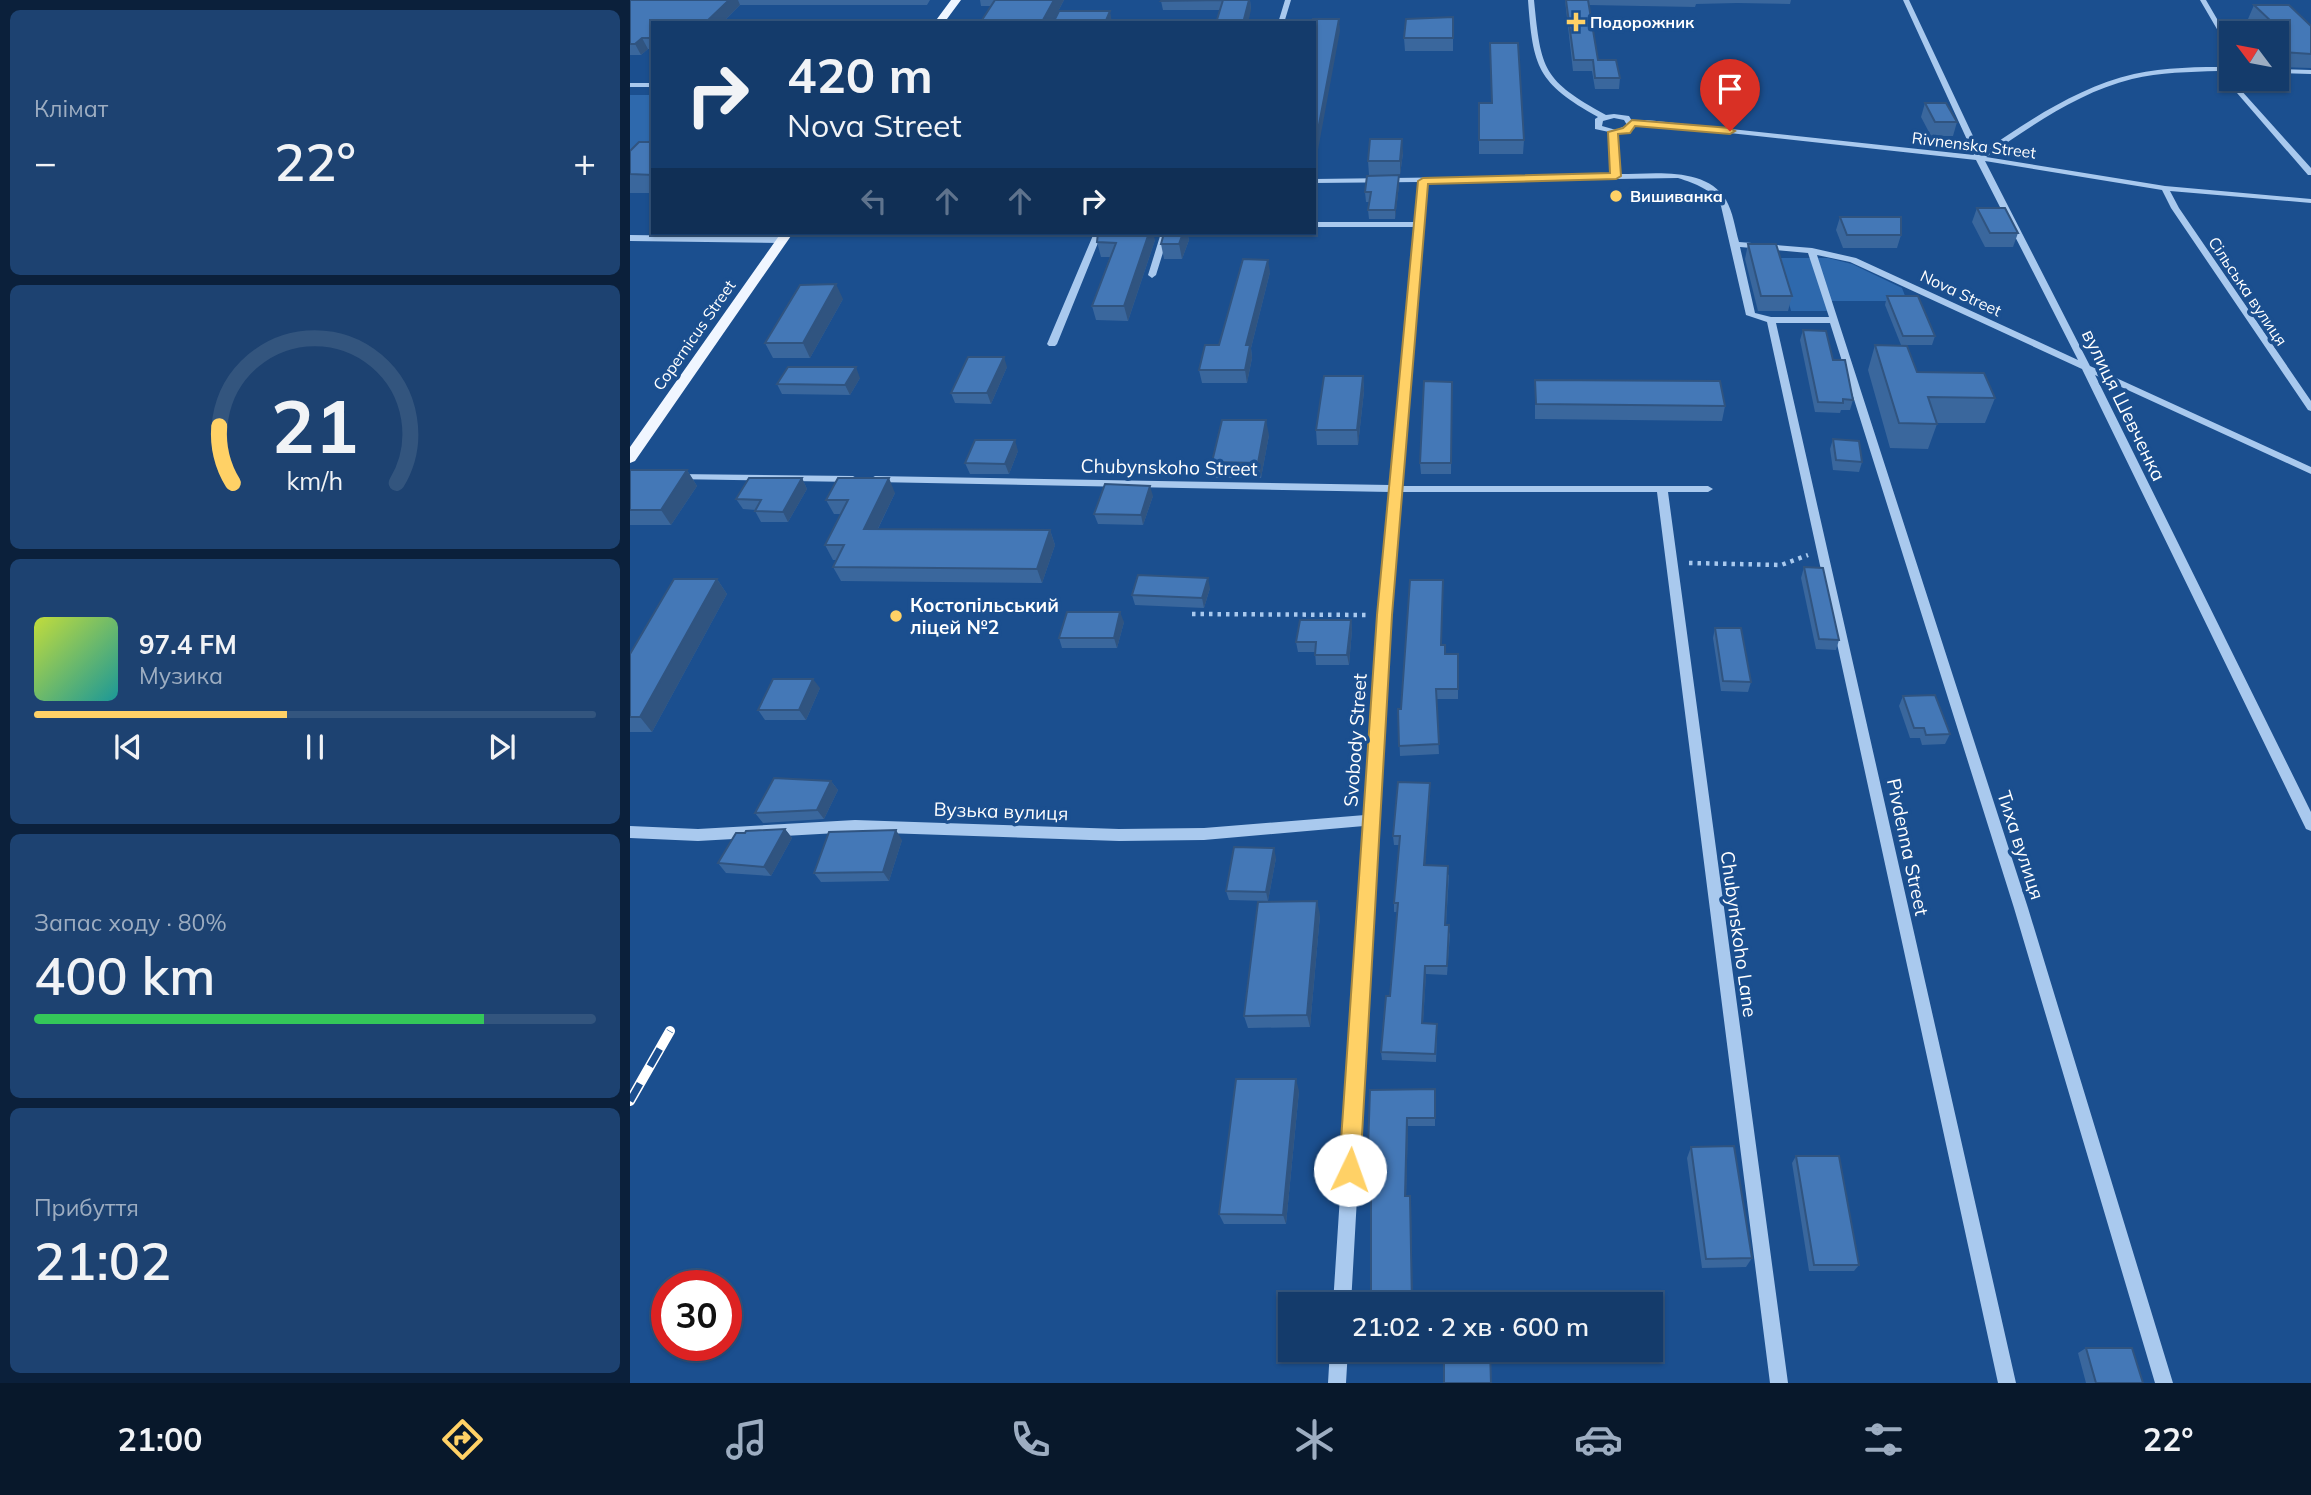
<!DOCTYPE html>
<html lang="uk">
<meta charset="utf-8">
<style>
:root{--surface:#143b6b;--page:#1d4271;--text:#f1f3f6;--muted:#9dadc1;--line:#33557e;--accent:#ffd166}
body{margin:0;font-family:Mulish,sans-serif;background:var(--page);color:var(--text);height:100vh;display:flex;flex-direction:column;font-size:26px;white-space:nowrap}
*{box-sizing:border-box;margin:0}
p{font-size:23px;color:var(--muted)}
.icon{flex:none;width:38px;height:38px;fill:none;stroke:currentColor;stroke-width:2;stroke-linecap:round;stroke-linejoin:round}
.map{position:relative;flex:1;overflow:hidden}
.drawer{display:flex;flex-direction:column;gap:10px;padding:10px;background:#0b203b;width:630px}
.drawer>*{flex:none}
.guide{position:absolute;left:21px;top:21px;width:665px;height:214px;border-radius:0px;box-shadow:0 2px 5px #0004,0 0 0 2px var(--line);background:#143b6b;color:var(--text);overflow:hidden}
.needle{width:46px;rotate:302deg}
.fabs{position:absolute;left:1589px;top:21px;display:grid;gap:14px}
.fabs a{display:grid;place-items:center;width:70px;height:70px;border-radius:0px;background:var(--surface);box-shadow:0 2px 5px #0004,0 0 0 2px var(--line);font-size:35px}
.speed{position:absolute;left:21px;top:1270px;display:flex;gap:14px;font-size:35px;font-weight:700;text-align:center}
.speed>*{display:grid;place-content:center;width:91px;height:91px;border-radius:50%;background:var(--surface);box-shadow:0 2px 5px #0004,0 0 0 2px var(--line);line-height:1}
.speed .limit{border:10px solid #d22;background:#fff;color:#111}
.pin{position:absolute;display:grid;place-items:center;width:60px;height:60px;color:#fff;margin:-72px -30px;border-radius:50% 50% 50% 0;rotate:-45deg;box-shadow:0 0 7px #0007}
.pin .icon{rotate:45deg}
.me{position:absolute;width:77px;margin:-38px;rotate:3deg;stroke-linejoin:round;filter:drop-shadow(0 0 5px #0008)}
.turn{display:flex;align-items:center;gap:24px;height:147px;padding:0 21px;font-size:32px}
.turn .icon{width:91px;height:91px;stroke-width:2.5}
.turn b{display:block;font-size:49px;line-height:60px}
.lanes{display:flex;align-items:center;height:66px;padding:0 21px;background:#0003;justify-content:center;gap:35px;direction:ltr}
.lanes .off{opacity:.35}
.big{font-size:52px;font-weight:600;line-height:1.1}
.drawer .card{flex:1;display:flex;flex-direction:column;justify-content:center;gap:10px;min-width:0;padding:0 24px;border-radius:10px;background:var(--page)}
.drawer .dial{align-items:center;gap:0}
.dial svg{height:182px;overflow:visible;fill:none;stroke:var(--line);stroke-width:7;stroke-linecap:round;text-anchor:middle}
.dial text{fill:var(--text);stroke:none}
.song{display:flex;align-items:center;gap:21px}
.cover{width:84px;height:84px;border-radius:10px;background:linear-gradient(135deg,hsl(70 70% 55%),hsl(180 70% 35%))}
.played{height:7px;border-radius:4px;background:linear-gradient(90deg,var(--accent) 45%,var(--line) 45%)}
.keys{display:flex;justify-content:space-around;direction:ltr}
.heat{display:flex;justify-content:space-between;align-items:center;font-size:38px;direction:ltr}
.charge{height:10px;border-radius:5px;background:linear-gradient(90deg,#34c759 80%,var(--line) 0)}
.trip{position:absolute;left:648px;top:1292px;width:385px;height:70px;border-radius:0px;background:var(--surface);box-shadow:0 2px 5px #0004,0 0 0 2px var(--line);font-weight:600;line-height:70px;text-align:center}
.menu{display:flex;height:112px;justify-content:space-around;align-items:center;background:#08182b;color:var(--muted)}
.menu .icon{width:49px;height:49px}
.menu .selected{color:var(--accent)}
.menu b{font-size:32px;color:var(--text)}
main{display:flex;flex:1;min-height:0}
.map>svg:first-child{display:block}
.green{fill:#2e69ad}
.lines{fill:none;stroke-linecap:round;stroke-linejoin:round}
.path{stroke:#a9c9ee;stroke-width:4.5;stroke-dasharray:3.5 5;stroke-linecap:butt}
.minor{fill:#a9c9ee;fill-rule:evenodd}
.major{fill:#f0f6ff;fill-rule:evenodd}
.rail-casing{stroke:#fff;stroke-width:10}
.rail{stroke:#1b4f8f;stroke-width:7;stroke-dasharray:20;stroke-linecap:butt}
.wall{fill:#3a679d}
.shaded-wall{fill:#305480}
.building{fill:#4478b7;stroke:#305480;stroke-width:2}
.route{fill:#ffd166;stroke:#a68842;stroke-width:2}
.poi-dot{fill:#ffd166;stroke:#1b4f8f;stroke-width:2.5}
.labels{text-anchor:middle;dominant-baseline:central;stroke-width:7;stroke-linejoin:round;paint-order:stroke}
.far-poi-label{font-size:16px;font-weight:bold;fill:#fff;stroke:#1b4f8f;text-anchor:start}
.far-street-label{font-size:16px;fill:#fff;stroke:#1b4f8f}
.street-label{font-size:19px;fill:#fff;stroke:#1b4f8f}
.poi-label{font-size:19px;font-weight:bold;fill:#fff;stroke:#1b4f8f;text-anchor:start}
</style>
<main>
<section class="drawer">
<div class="card"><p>Клімат</p>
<div class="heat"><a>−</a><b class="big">22°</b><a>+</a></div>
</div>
<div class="card dial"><svg viewBox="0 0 100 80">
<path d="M14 69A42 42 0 1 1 86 69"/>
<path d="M14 69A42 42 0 0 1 8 44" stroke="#ffd166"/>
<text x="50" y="56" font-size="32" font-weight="700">21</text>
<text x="50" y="72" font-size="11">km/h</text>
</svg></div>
<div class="card">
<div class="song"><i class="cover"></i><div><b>97.4 FM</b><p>Музика</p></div></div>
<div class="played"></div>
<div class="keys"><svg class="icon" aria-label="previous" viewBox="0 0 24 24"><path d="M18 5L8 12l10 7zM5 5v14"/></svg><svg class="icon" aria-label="pause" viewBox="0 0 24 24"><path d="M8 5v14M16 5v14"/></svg><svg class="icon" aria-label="next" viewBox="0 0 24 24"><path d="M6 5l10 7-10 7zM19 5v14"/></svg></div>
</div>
<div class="card"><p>Запас ходу · 80%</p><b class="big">400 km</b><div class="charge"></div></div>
<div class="card"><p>Прибуття</p><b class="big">21:02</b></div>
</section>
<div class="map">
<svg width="1681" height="1383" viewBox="0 0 1681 1383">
<rect width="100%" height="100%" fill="#1b4f8f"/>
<path class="green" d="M0,95h23v60l-23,16z
M1147,258h51l24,6 50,24 5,13h-77l1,10h-40z"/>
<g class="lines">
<path class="path" d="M1059,563l92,2 27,-10
M562,614l178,1"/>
<path class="minor" d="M655,0h6l-7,23h-6z
M898,0h6c7,71 9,80 72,115l8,-1 15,2 3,5 15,-1 327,35 -71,-155h6l72,153c47,-32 97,-66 153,-79 31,-7 65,-7 97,-7v4h-5l5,8 80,89v7h-3l-90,-104c-28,1 -58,1 -86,8 -53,13 -101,47 -146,78l179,29 146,13v4l-141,-12 9,17 132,193v10l-3,-1 -137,-202 -9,-18 -177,-29 105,205 221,101v7l-216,-99 216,437v19l-5,-2 -224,-460 -232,-107 -33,-7 211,653 145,475h-18l-141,-475 -184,-585h-54l240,1060h-18l-231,-1061 -21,-7 -25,-109c-9,-17 -25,-22 -43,-28l-251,4 -26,304h307l5,3 -5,3h-40l120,891h-18l-113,-891h-257l-10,123 -39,689h-18l31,-478 -160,14 -85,1 -264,-9 -157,9 -68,-3v-12l68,3 157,-9 264,9 85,-1 161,-13 13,-200 12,-123 -515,-10 -5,-3 5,-3 515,9 25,-258h-101v-5h101l4,-40 -105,1v-4l298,-4 -3,-43 -14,-3v-10l3,-2c-61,-34 -65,-50 -70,-117zM984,118l10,2 3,5 -11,5 -14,-4 1,-5zM1017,124l329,36 102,200 -222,-102 -44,-10 -73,-6c-4,-14 -6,-30 -13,-42 -20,-34 -73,-26 -106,-26l-3,-40 18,-6v-3zM1110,247l68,6 21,64h-58l-16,-4z
M1570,0h6l25,43v7l-3,-2z
M1647,69l34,1v4l-34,-1z
M0,83h23v4h-23z
M464,233h8l-45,111 -2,2h-6l-2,-2z
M531,233h8l-13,42 -4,3 -4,-3z
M0,235l151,2 4,3 -4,3 -151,-2z
M46,474l177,2 5,3 -5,3 -181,-3v-4z
M700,1349h18l-2,34h-18z"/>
<path class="major" d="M321,0h10l-17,23h-10z
M151,233h12l-158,228 -5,2v-16z"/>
<g class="rail-casing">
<path id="rail" d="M0,1101l40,-70"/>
</g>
<use href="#rail" class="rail"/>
</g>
<path class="wall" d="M0,0h300l-3,5h-187l-18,18h-69v26h-5l-7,6h-11z
M350,0h84l-12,23h-72l11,-17h-10z
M620,0l1,10h-88l-2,-9z
M935,0h226l-1,4 -53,-1 -41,1 -1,3 -106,-2 9,55 22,18 -1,11h-24l-3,-18h-19z
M1624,5l57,21v42l-34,-1v-34h-42l4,-9h14l-5,-5z
M823,17v34h-48l-1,-13z
M849,103l45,37 -1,14h-44z
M1295,103l32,19 -4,14h-22l-10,-19z
M23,139v54h-23v-19l19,-32z
M773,153l-3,22h-1v10l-4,34h-26l-1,-9 2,-8h-4l-1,-10 4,-17 -1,-14z
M1347,208l41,25 -5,14h-28l-13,-25z
M1210,217l61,18 -4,13h-54l-7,-18z
M534,233h23l2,7 -7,19h-18l-3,-15z
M525,240l-27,81 -32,-1 -4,-14 18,-49h-9l-4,-15z
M1118,244l44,52 -4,15h-30l-13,-52z
M640,272l-19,76 1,10 -5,25h-45l-3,-13 20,-25z
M1257,296l48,40 -3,9h-31l-16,-40z
M213,299l-33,59h-37l-8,-15z
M1173,330l30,30 20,40 -3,10h-9l-1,3 -25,-1 -15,-72z
M1245,345l42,27 78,26 -10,25h-49l1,1 -9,25 -38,-1 -22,-78z
M377,367l-16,37 -36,-1 -4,-10z
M733,376l1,15 -6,54h-41l-1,-15z
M230,378l-10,17 -68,-1 -5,-10z
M905,380l190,26 -3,15 -187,-2z
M822,382l-1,92h-30l-1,-11z
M639,435l-8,43h-45l-4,-16z
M1203,439l29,23 -3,10 -26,-2 -3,-21z
M388,451l-9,23h-39l-5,-11z
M57,470l10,16 -26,39h-41v-54z
M172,478l5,11 -19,33h-27l-6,-11 1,-1 -13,-1 -7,-10z
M265,493l-17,36 172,1 5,15 -13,38 -201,-2 -8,-14 4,-7h-4l-8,-15 16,-31h-7l-8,-14z
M523,496l-10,29 -45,-1 -4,-10z
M1174,567l35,73 -3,10 -20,-1 -15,-71z
M87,579l10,15 -75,138h-22v-78z
M580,588l-6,20 -69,-3 -3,-10z
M813,590l-2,55 4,9h13v45h-22l3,55 -39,2 -2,-47h3z
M721,620l1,10 -3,35h-33l-1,-13h-17l-2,-10z
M494,622l-7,26h-55l-3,-10z
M1085,628l36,54 -3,10 -27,-1 -8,-53z
M190,688l-14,32h-41l-7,-10z
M1273,696l47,38 -5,10 -23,1 -2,-7h-10l-11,-32z
M201,781l7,9 -14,29 -61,4 -8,-10z
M800,792l-5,73 24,10 -3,50 4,9 -3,41 -21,-1 -3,49 14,9 -1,30 -54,-2 -1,-8 9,-56 7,-84h-3v-9l5,-58h-5l-1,-9z
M155,829l7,9 -21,38 -45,-3 -8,-10z
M272,840l-13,41 -68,1 -7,-9z
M646,858l-8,43 -39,-1 -3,-9z
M690,915l-10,112 -62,1 -4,-12z
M805,1089v37h-27l-2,70 5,7 -40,-19h-3l-1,-6 3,-88z
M669,1091l-13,133h-62l-5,-10z
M1061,1147l61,111 -6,9 -44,1 -15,-110z
M1166,1156l63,109 -5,6h-45l-17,-108z
M1456,1348l57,35h-57l-8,-30z"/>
<path class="shaded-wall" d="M99,0h9l2,5 -18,18h-17z
M424,0h10l-12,23h-8l-1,-3z
M619,0h1l1,10 -3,13h-5z
M480,11l2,12h-7z
M709,19l1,12 -25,135 -1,-15z
M12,38l6,11 -7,6 -6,-11z
M772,139l1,14 -3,22v-14z
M769,175v10l-4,34v-9z
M519,233h4l2,7 -27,81 -4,-15z
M553,233h4l2,7 -7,19 -3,-15z
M638,260l2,12 -19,76 1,10 -5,25 -2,-13 1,-25z
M206,284l7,15 -33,59 -7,-15z
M374,357l3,10 -16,37 -4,-11z
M226,367l4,11 -10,17 -5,-10z
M733,376l1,15 -6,54 -1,-15z
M636,420l3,15 -8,43 -3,-15z
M385,440l3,11 -9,23 -4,-10z
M57,470l10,16 -26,39 -10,-15z
M172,478l5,11 -19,33 -5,-10z
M259,478l6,15 -24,50 -7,-14z
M520,486l3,10 -10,29 -2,-10z
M420,530l5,15 -13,38 -5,-14z
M578,578l2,10 -6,20 -2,-10z
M87,579l10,15 -75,138 -12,-15z
M490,612l4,10 -7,26 -3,-10z
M721,620l1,10 -3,35 -2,-10z
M183,679l7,9 -14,32 -7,-10z
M201,781l7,9 -14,29 -7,-9z
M800,783v9l-5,82 -1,-9z
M155,829l7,9 -21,38 -7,-9z
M266,830l6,10 -13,41 -6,-9z
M644,848l2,10 -8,43 -2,-9z
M687,901l3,14 -10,112 -3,-12z
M795,966l1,8 -4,58v-9z
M666,1079l3,12 -13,133 -3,-9z
M777,1118l1,8 -2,77 -1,-7z
M780,1196l1,7 2,101h-1z"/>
<path class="building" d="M0,0h99l-24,23h-52v15h-11l-7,6h-5z
M365,0h59l-11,20h-37l-2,3h-24z
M532,0h61l-62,1z
M593,0h26l-6,23h-27z
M936,0h22l10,60h18l4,18h-25l-2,-18h-19z
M1624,5h35l22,21v28l-27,-2 -3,3h-4v-22h-29l-9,-9h35z
M429,11h51l-5,12h-52z
M823,17v21h-49l2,-19z
M683,19h26l-25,132v-128h-1z
M860,43h28l6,97h-45v-37h13z
M1295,103h21l11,19h-22z
M23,139v36l-23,-1v-23l9,-9h10z
M740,139h32l-2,22h-32z
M769,175l-4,35h-27l3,-18h-6l2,-16z
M1347,208h28l13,25h-28z
M1210,217h61v18h-54z
M468,233h51l-25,73h-32l24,-63 -19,-1z
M534,233h19l-4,11h-18z
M1118,244h28l16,52h-31z
M613,259l25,1 -22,85h4l-5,25h-46l6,-25h14z
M206,284l-33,59h-38l35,-58z
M1257,296h31l17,40h-32z
M1173,330l23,1 7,29h12l8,40 -10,-1v4l-25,-1z
M1245,345l32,1 10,26 67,1 11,25 -67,-1 9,27 -38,-1z
M338,357h36l-17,36h-36z
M158,367h68l-11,18 -68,-1z
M694,376h39l-6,54h-41z
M905,380l185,1 5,25 -189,-2z
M794,381l28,1 -1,81h-31z
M592,420h44l-8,43 -46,-1z
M1203,439l26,2 3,21 -26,-2z
M345,440h40l-10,24 -40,-1z
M0,470h57l-26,40h-31z
M119,478h53l-19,34 -28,-1 6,-11 -25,-1z
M208,478h51l-25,51 186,1 -13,39 -204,-2 11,-22h-19l23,-45h-22z
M475,484l45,2 -9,29 -47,-1z
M1174,567l19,1 16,72 -20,-1z
M508,575l70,3 -6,20 -70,-3z
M44,579h43l-77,138h-10v-63z
M780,580h33l-2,65h4v9h13v35h-22l3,55 -40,2 -1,-37h3z
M437,612h53l-6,26h-55z
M670,620h51l-4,35h-32l1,-13h-20z
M1085,628h26l10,54 -28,-1z
M143,679h40l-14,31h-41z
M1305,695l15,39 -24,1 -2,-7h-10l-11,-32z
M144,778l57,3 -14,29 -62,3z
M768,782l32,1 -6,82 24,1 -3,59h4l-2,41h-22l-3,57 15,1 -2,30 -54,-2 5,-56h4l8,-93h-4l6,-67h-7z
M155,829l-21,38 -46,-4 18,-30h9l1,-2z
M266,830l-13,42 -69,1 15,-41z
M604,847l40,1 -8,44 -40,-1z
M687,901l-10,114 -63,1 14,-114z
M606,1079h60l-13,136 -64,-1z
M805,1089v29h-28l-2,78h5l2,108h-41v-126h-4l3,-88z
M1104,1146l18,112 -46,1 -15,-112z
M1166,1156h43l20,109h-45z
M1456,1348h46l11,35h-47z
M814,1349h46l1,34h-47z"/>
<path class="route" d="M1002,120l98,8 5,3 -5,3 -95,-8 -5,7 -12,1 3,42 -5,3 -188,5 -36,431 -32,555 -3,7 -7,3 -8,-3 -3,-7 38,-555 41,-434 5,-3 187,-5 -2,-41 15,-4z"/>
<g class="poi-dot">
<path d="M942.5 11.5h7v7h7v7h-7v7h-7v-7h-7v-7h7z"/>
<circle cx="986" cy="196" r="7"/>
<circle cx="266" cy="616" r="7"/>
</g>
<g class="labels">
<g class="far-poi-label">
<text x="960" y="22">Подорожник</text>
<text x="1000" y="196">Вишиванка</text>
</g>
<g class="far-street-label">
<text transform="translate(1344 145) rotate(7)">Rivnenska Street</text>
<text transform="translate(1618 291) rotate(56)">Сільська вулиця</text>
<text transform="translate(1331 293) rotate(25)">Nova Street</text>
<text transform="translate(64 335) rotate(-55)">Copernicus Street</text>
</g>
<g class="street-label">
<text transform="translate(1494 405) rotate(64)">вулиця Шевченка</text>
<text transform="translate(539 467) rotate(1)">Chubynskoho Street</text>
<text transform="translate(725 740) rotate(-86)">Svobody Street</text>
<text transform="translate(371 811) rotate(2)">Вузька вулиця</text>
<text transform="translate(1391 845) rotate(72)">Тиха вулиця</text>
<text transform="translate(1278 847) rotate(78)">Pivdenna Street</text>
<text transform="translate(1109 934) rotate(82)">Chubynskoho Lane</text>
</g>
<g class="poi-label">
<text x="280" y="605">Костопільський<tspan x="280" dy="22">ліцей №2</tspan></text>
</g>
</g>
</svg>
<div class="fabs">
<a><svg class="needle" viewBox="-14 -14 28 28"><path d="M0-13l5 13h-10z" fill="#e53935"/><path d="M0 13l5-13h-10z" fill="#9dadc1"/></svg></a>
</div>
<div class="speed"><div class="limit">30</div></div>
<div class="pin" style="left:1100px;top:131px;background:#d93025"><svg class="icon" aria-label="arrive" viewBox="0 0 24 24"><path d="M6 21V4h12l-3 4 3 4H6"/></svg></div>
<svg class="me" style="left:720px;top:1170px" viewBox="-20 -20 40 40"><circle r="19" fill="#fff"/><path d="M0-13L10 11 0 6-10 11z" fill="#ffd166"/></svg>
<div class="trip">21:02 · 2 хв · 600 m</div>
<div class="guide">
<div class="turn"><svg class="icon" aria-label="right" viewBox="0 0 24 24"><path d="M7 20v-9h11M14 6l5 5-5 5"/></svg><div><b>420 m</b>Nova Street</div></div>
<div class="lanes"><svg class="icon off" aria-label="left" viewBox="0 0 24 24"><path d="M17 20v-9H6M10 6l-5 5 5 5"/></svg><svg class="icon off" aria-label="ahead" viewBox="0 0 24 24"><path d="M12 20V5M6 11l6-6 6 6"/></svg><svg class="icon off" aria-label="ahead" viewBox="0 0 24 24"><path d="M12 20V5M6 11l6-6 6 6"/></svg><svg class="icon" aria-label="right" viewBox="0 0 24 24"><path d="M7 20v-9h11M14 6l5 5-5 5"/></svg></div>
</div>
</div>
</main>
<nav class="menu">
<b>21:00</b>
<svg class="icon selected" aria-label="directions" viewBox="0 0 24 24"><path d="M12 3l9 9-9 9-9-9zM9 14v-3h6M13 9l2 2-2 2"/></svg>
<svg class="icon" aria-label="music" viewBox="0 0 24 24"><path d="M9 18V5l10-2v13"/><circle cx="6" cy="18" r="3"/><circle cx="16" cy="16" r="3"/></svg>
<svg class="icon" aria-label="phone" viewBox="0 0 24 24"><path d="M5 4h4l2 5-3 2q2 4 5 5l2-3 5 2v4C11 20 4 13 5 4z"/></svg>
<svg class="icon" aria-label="climate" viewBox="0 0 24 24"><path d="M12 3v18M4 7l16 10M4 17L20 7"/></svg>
<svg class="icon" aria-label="car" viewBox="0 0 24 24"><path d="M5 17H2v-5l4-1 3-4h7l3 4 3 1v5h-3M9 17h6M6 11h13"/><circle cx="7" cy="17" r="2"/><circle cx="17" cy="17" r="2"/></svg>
<svg class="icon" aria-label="filters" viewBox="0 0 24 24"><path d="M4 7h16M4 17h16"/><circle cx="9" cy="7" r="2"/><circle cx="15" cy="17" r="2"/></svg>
<b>22°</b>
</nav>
